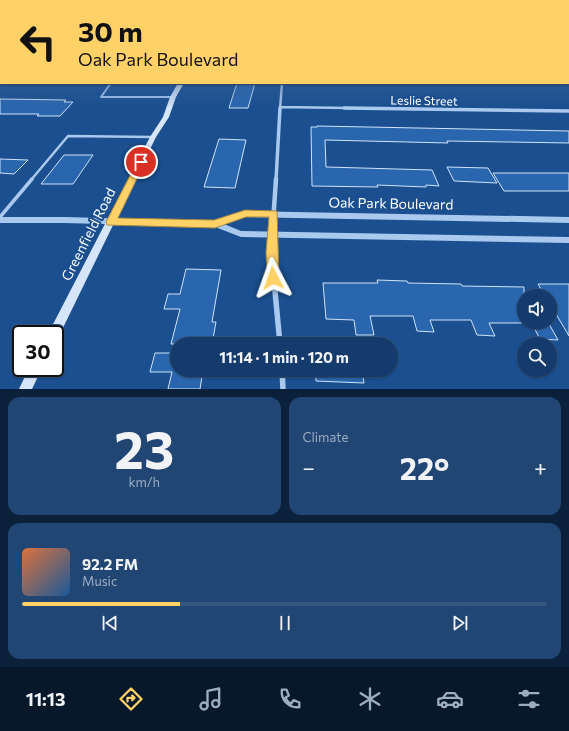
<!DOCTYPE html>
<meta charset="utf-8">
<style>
:root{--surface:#143b6b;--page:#214673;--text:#f1f3f6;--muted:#9dadc1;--line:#33557e;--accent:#ffd166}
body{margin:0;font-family:Commissioner,sans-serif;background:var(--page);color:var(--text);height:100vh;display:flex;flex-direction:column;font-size:15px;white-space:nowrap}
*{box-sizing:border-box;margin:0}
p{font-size:13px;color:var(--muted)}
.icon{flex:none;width:22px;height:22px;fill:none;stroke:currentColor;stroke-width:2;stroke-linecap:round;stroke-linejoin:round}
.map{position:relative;height:389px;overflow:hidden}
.drawer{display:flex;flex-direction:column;gap:8px;padding:8px;background:#0b203b;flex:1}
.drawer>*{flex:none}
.guide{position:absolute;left:0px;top:0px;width:569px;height:84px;box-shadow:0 1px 3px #0004,0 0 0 1px var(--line);background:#ffd166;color:#111;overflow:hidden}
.controls{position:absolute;left:517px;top:289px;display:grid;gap:8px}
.controls a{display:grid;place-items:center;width:40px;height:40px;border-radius:50%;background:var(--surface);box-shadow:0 1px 3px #0004,0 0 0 1px var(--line);font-size:20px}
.speed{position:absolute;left:12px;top:325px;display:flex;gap:8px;font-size:20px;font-weight:700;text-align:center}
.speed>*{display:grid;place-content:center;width:52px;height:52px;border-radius:50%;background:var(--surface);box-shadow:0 1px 3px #0004,0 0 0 1px var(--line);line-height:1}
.speed .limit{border:2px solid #111;border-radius:6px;background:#fff;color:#111}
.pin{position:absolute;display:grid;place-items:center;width:34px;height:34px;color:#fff;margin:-17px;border:2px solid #fff;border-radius:50%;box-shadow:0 1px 4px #0007}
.me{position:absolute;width:44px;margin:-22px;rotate:356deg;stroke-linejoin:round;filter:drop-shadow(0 0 3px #0008)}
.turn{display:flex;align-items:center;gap:14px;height:84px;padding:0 12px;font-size:18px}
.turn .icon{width:52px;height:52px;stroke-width:2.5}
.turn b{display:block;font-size:28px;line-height:34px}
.big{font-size:30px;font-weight:700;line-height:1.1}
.drawer .card{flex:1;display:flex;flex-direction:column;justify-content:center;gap:6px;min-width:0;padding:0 14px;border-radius:12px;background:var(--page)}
.drawer .dial{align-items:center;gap:0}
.dial b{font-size:52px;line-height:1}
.song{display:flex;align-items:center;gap:12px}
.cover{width:48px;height:48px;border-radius:6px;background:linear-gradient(135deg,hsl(20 70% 55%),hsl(210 70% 35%))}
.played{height:4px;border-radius:2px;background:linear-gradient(90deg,var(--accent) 30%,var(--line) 30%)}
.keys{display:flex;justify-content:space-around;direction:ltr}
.heat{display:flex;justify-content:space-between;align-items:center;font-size:22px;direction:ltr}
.drawer .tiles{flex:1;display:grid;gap:8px;grid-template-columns:1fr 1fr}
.card:last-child{grid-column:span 2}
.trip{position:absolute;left:170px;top:337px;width:228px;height:40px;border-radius:20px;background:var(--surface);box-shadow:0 1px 3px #0004,0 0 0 1px var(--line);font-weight:700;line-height:40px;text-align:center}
.tab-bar{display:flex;height:64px;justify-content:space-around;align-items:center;background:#08182b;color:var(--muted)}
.tab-bar .icon{width:28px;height:28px}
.tab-bar .selected{color:var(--accent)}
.tab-bar b{font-size:18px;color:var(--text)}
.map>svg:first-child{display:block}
.building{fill:#2a66ad;stroke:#cfe3fa}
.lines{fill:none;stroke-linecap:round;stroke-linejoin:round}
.service-far2{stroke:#a9c9ee;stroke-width:2}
.service-far1{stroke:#a9c9ee;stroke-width:2.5}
.service{stroke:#a9c9ee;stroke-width:3.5}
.minor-far3{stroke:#a9c9ee;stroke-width:2.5}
.minor-far2{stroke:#a9c9ee;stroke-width:3.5}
.minor-far1{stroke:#a9c9ee;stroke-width:4.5}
.minor{stroke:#a9c9ee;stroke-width:5.5}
.tertiary{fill:#a9c9ee;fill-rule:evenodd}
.secondary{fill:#d6e6fa;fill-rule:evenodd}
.route{fill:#ffd166;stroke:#a68842}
.labels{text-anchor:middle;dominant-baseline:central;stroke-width:4;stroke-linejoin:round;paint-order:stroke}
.far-street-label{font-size:12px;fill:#fff;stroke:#1b4f8f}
.street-label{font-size:14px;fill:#fff;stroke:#1b4f8f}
</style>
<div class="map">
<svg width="569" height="389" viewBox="0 0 569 389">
<rect width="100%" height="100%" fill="#1b4f8f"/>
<path class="building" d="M237,83h18l-7,25h-19z
M0,99l66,1 -2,2h9l-13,14h-23l2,-2h-39z
M317,126l252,5v12l-122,-2 1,2 -123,-3 1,27 106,3 7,16 -13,-1v2l-49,-2 1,2 -66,-1 -1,-59h6z
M219,139l27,1 -11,48 -31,-1z
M64,155h29l-20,29h-32z
M0,159l28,1 -14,14 -14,-1z
M447,167l41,1 9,15 -43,-2z
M493,173h76v18h-65z
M186,269l35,1 -9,52h4l-4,22h-41l9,-35h-16l4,-15h12z
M377,280l30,1 1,2 53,1 1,2 62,1v36h-35l6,13 -18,-1 -6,-15h-41l4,12 -17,-1 -4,-15h-43l4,19h-18l-2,-15 -28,-1 -3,-36h55z
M538,284h31v52l-19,-32v-8h-5z
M531,322h17l10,18 -18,-1z
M155,353h22v17h26l-3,19h-32l4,-17h-22z
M316,370h46l2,13 -48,-2z"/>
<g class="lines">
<path class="service-far2" d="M111,83l-10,14h72"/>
<path class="service-far1" d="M31,180l37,-44 85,1"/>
<path class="service" d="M0,217l32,-38"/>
<path class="minor-far3" d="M280,107l137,2
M280,109l2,-26"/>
<path class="minor-far2" d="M344,108l225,3
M276,180l4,-72"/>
<path class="minor-far1" d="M273,271l-2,-19 5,-73"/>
<path class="minor" d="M273,270l7,74
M282,370l1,19"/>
<path class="tertiary" d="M245,211l324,6v6l-324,-6 -21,7 17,7 328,6v6l-328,-6 -26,-10 -151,-4h-64v-6h64l151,4z"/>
<path class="secondary" d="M178,83h6l-8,14 -7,20 -13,20 -98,201 -3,1v-5h-7l2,-4 100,-193 13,-20 7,-20z
M29,368h13l-10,21h-13z"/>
</g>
<linearGradient id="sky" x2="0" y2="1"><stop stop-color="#0f2b4f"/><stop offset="0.49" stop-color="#39639b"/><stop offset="1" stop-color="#39639b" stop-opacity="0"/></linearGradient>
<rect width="569" height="108" fill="url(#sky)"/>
<path class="route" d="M141,159l4,3 -27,56 96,2 31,-10 32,1 2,67 -2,3 -4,2 -4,-2 -2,-3 -1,-26 3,-35h-23l-31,11 -108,-3 -1,-3 31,-60z"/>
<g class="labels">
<g class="far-street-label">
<text transform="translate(424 100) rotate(1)">Leslie Street</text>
</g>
<g class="street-label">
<text transform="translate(391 203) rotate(1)">Oak Park Boulevard</text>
<text transform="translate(88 234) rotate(-63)">Greenfield Road</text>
</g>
</g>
</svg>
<div class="controls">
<a><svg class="icon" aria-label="sound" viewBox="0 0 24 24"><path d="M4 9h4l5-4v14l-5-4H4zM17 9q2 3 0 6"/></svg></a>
<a><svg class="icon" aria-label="search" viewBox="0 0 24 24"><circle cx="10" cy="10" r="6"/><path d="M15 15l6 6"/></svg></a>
</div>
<div class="speed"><div class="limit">30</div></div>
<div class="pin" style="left:141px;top:162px;background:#d93025"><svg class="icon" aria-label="arrive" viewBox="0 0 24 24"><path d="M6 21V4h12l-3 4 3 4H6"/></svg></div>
<svg class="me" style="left:273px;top:278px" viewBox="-20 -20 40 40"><path d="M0-17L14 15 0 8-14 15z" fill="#ffd166" stroke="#fff" stroke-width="4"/></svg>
<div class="trip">11:14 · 1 min · 120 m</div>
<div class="guide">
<div class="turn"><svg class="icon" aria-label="left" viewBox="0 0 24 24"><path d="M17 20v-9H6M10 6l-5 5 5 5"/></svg><div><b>30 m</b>Oak Park Boulevard</div></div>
</div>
</div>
<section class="drawer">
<div class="tiles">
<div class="card dial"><b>23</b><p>km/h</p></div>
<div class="card"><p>Climate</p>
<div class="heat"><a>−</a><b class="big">22°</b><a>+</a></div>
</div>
<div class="card">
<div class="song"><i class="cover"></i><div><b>92.2 FM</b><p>Music</p></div></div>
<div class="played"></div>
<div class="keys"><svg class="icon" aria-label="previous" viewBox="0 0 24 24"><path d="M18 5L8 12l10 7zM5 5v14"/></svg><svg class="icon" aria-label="pause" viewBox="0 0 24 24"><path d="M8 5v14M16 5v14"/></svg><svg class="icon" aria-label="next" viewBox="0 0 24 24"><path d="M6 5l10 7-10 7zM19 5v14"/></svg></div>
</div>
</div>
</section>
<nav class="tab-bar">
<b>11:13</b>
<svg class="icon selected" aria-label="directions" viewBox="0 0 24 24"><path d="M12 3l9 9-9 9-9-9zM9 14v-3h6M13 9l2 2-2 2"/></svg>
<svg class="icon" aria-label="music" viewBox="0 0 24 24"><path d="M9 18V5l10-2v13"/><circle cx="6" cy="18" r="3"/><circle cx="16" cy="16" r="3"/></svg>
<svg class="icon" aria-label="phone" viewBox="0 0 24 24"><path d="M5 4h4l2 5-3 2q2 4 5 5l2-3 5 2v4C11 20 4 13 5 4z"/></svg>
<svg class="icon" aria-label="climate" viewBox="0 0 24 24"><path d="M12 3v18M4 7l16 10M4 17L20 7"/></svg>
<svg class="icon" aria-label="car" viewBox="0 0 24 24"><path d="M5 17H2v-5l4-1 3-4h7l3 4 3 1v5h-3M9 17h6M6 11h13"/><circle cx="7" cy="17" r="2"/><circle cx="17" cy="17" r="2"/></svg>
<svg class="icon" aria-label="filters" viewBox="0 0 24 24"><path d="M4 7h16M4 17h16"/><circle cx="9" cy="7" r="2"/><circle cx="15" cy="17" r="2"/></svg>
</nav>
